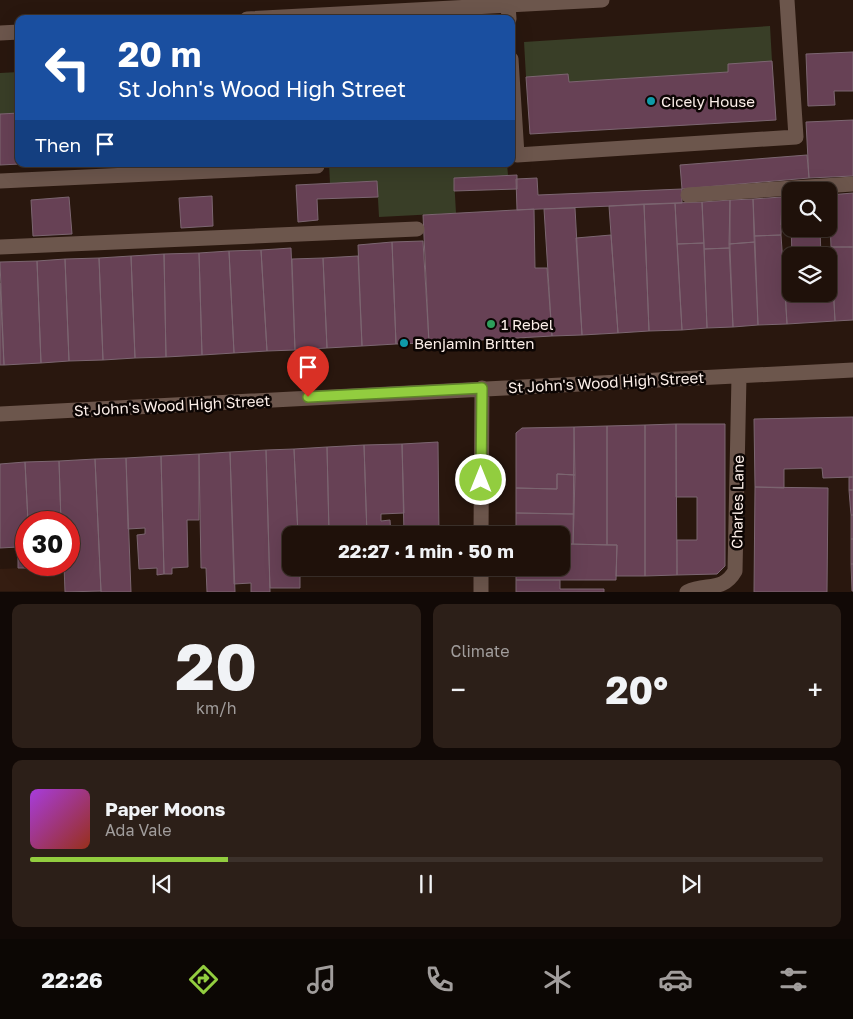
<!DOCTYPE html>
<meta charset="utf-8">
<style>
:root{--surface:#1f110a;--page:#2c1f18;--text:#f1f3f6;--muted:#a19d9c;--line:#3c312b;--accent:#92cd3f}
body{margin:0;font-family:"Golos Text",sans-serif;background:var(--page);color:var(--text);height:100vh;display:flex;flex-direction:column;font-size:19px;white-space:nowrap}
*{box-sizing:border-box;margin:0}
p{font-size:16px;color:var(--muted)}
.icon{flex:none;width:28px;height:28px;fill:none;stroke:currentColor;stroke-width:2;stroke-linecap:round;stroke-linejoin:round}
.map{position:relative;height:592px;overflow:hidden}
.sheet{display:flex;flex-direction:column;gap:12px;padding:12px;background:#110906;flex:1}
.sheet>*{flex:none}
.top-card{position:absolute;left:15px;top:15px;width:500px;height:152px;border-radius:10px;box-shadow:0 5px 20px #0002,0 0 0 1px var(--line);background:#1a4fa0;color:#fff;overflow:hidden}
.tools{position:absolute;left:782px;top:182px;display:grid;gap:10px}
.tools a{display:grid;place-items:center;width:55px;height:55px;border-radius:10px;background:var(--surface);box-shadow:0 5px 20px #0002,0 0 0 1px var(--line);font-size:25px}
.speed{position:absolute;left:15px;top:511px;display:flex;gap:10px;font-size:25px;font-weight:700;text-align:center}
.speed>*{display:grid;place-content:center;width:65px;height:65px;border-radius:50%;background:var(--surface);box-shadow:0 5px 20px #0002,0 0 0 1px var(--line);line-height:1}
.speed .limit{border:8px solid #d22;background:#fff;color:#111}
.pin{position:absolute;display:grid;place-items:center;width:42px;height:42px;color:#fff;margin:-51px -21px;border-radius:50% 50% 50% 0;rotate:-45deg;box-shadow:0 0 5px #0007}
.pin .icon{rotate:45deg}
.me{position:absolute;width:55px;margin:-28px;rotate:0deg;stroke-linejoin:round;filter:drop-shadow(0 0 4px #0008)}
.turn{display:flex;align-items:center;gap:18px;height:105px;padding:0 20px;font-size:22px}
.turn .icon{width:65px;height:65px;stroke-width:2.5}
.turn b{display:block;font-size:35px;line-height:42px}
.then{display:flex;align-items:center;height:48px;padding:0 20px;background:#0003;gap:10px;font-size:19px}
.big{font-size:38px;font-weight:700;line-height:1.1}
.sheet .tile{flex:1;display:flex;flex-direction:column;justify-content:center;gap:8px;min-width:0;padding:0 18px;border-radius:10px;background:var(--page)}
.sheet .dial{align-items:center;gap:0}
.dial b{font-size:65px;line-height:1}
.song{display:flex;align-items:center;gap:15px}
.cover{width:60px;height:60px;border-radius:8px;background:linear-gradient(135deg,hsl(280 70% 55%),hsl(10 70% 35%))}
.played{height:5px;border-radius:2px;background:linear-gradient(90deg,var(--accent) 25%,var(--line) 25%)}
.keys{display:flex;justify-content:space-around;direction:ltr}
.heat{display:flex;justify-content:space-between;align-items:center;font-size:28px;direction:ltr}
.sheet .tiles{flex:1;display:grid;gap:12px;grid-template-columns:1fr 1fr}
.tile:last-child{grid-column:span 2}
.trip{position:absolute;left:282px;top:526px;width:288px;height:50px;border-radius:10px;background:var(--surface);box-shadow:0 5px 20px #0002,0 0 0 1px var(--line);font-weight:700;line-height:50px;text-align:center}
.tab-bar{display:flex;height:80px;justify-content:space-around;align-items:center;background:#0c0704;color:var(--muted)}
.tab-bar .icon{width:35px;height:35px}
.tab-bar .active{color:var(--accent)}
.tab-bar b{font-size:22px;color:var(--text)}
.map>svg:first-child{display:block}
.built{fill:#351d11}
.green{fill:#393e27}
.building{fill:#674155;stroke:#7c6671}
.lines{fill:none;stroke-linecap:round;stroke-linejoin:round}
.lane{stroke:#6c564c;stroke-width:15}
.street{stroke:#6c564c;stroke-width:15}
.route-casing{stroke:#5f8529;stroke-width:12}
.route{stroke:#92cd3f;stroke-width:9}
.culture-dot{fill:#0f9aa8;stroke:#0c0503;stroke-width:2}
.leisure-dot{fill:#2e9e5b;stroke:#0c0503;stroke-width:2}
.labels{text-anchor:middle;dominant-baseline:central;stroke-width:5;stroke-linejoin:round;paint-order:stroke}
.poi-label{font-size:15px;fill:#fcefe9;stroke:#0c0503;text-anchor:start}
.street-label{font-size:15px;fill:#fcefe9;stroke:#0c0503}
</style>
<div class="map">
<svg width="853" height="592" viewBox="0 0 853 592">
<rect width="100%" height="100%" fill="#29170e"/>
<path class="built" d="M64,566l2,25h-66v-22z"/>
<path class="green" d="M770,26l2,35 -44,11 -159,10 -1,-8 -42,3 -2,-35z
M19,72v41l-19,1v-41z
M329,164h178l1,11 -54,3 2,35 -77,4 -2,-36 -47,2z"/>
<path class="building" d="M853,52v39h-19l1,14 -27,1 -2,-52z
M772,61l4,59 -246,14 -4,-57 42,-3 1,8 159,-10v-8z
M19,113l1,51 -20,1v-51z
M853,120v56l-44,2 -3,-56z
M807,155l2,23 -127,11 -2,-24z
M517,175v14l-63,2v-13z
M537,178l1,17 144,-6v14l-165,7 -1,-31z
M377,181l1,16 -61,2 1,21 -20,2 -2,-37z
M853,193v54h-22l-2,-52z
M829,195l1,28h-1z
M212,196l1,30 -32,2 -2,-30z
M69,197l3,37 -39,2 -2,-36z
M782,197h9v28h-10z
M782,197l-1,38 -27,1 -1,-37z
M753,199l2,43 -26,2 1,-44z
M730,200v48l-26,1 -2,-47z
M702,202l2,41 -27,1 -2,-41z
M675,203l7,127 -33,1 -5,-127z
M644,204l5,127 -31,2 -9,-127z
M575,208l7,127 -30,1 -8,-127z
M534,209l1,59h12l5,68 -123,7 -6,-128z
M791,225v4h29l1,27h-29z
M611,235l7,98 -36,2 -6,-97z
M781,235l6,89 -29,1 -4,-89z
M423,241l6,102 -33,1 -4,-102z
M392,242l4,102 -34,2 -4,-101z
M755,242l3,83 -25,2 -4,-83z
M704,243l3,85 -25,2 -5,-86z
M831,247h22v73l-18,1z
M291,248l4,102 -28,1 -6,-101z
M730,248l3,79 -26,1 -3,-79z
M261,250l6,101 -33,2 -5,-102z
M229,251l5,102 -32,2 -3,-102z
M199,253l3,102 -36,2 -2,-103z
M164,254l2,103 -31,1 -4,-102z
M131,256l4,102 -32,2 -4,-102z
M358,256l4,90 -35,2 -4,-90z
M99,258l4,102 -34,1 -4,-102z
M323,258l4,90 -32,2 -3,-91z
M65,259l4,102 -28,2 -4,-102z
M37,261l4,102 -37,2 -4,-103z
M829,263h3l3,58 -48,3 -3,-57 7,-1v28h38z
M0,283l4,82h-4z
M853,417v60l-30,1 -1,-10 -38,1v19l-29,-1 -1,-68z
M676,424h49v142l-8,8 -40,1v-35h20v-43h-21z
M676,424l1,151 -32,1v-151z
M645,425v151h-29l1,-31h-10v-119z
M607,426v119l-34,-1 1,-117z
M574,427l1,48 -18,-1v15l-41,-1v-55l6,-5z
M438,442l1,93h-35l-2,-91z
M402,444l2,69 -23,1v7l9,-1 1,15h-24l-3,-90z
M364,445l3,90h-30v-5h-8l-2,-83z
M327,447l2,88h-31l-4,-86z
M294,449l4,86h-7v33h9v20h-30l-4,-138z
M266,450l4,142h-19v-9l-17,1 -4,-132z
M230,452l5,140h-28l-1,-24h-5l-2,-114z
M199,454v66h-12l1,47 -16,1v6h-8l-3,-118z
M161,456l3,118 -7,1v-7l-18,1 -2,-34 8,-1v-6l-17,1 -2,-71z
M126,458l5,134h-30l-6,-133z
M95,459l6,132 -36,1 -1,-27h5v-43h-8l-2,-61z
M59,461l2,61h-33l-3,-60z
M25,462l3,60 -2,43h4v3h-12v-21l-18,1v-84z
M557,474l18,1 -1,39 -58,-1v-25l41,1z
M849,477h4v13h-4z
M755,487l73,1 -1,104h-73z
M849,490h4v25h-2z
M516,513l58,1 -1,30h-12v-9h-45z
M851,515h2v24h-2z
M851,539h2v25h-2z
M561,544l56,1 -1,35h-100v-12h45z
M851,564h2v27h-1z
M30,565h14v2l-14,1z
M300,568h30v1l-30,1z
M338,568h30v6l-30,1z
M516,580h44v9h44v3h-88z"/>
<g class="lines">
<path class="lane" d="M508,5l1,14
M511,59l6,96 279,-18 -9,-137
M0,181l317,-15v-2
M688,195l165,-11
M0,247l417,-18"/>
<path class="street" d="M247,19l355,-19
M0,33l19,-1
M0,414l853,-44
M481,535l1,-147
M481,592v-24
M687,592c20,-9 36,0 48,-21l4,-195"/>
</g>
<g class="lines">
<g class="route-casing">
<path id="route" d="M308,397l174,-9 -1,92"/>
</g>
<use href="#route" class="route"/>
</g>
<g class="culture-dot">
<circle cx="651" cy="101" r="5"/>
<circle cx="404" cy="343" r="5"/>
</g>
<circle class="leisure-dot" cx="491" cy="324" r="5"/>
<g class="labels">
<g class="poi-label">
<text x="661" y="101">Cicely House</text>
<text x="501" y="324">1 Rebel</text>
<text x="414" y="343">Benjamin Britten</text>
</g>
<g class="street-label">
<text transform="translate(606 382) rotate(-3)">St John's Wood High Street</text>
<text transform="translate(172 405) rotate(-3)">St John's Wood High Street</text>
<text transform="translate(737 502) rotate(-89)">Charles Lane</text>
</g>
</g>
</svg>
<div class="tools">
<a><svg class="icon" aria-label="search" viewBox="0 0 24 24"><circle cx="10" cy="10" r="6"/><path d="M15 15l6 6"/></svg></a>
<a><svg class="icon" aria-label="layers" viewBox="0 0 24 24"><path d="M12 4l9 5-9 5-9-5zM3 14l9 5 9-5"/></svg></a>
</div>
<div class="speed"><div class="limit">30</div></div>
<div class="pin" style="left:308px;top:397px;background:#d93025"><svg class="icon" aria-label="arrive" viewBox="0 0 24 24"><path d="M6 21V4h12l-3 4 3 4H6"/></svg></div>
<svg class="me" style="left:481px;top:480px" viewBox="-20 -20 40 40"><circle r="17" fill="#92cd3f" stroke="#fff" stroke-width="3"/><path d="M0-11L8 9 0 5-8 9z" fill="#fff"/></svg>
<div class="trip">22:27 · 1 min · 50 m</div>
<div class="top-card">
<div class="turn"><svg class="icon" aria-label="left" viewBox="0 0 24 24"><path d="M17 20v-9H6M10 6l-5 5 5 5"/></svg><div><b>20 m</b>St John's Wood High Street</div></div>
<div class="then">Then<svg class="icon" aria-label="arrive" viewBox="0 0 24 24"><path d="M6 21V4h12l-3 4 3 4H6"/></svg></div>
</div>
</div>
<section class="sheet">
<div class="tiles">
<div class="tile dial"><b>20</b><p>km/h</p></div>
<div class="tile"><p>Climate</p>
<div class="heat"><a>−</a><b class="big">20°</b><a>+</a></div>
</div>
<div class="tile">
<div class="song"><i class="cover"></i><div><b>Paper Moons</b><p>Ada Vale</p></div></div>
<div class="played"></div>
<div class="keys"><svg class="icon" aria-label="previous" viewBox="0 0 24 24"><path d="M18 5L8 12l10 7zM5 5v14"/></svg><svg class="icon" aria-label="pause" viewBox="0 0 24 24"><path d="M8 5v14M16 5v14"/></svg><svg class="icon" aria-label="next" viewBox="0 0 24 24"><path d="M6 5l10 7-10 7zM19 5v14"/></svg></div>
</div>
</div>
</section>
<nav class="tab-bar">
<b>22:26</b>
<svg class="icon active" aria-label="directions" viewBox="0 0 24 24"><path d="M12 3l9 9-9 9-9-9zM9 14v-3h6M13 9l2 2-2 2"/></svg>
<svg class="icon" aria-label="music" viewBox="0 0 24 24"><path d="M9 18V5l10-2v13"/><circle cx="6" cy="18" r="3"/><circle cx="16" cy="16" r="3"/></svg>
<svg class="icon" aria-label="phone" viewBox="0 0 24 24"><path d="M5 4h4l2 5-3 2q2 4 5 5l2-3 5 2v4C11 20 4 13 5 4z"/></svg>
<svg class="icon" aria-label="climate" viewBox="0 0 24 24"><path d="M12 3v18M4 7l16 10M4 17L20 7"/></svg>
<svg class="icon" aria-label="car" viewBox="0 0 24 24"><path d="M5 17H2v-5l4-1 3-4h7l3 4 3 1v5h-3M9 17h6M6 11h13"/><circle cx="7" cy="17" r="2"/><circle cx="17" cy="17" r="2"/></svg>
<svg class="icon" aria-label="filters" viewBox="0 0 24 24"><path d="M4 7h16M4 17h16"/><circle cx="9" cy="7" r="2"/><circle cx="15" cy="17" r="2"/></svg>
</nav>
